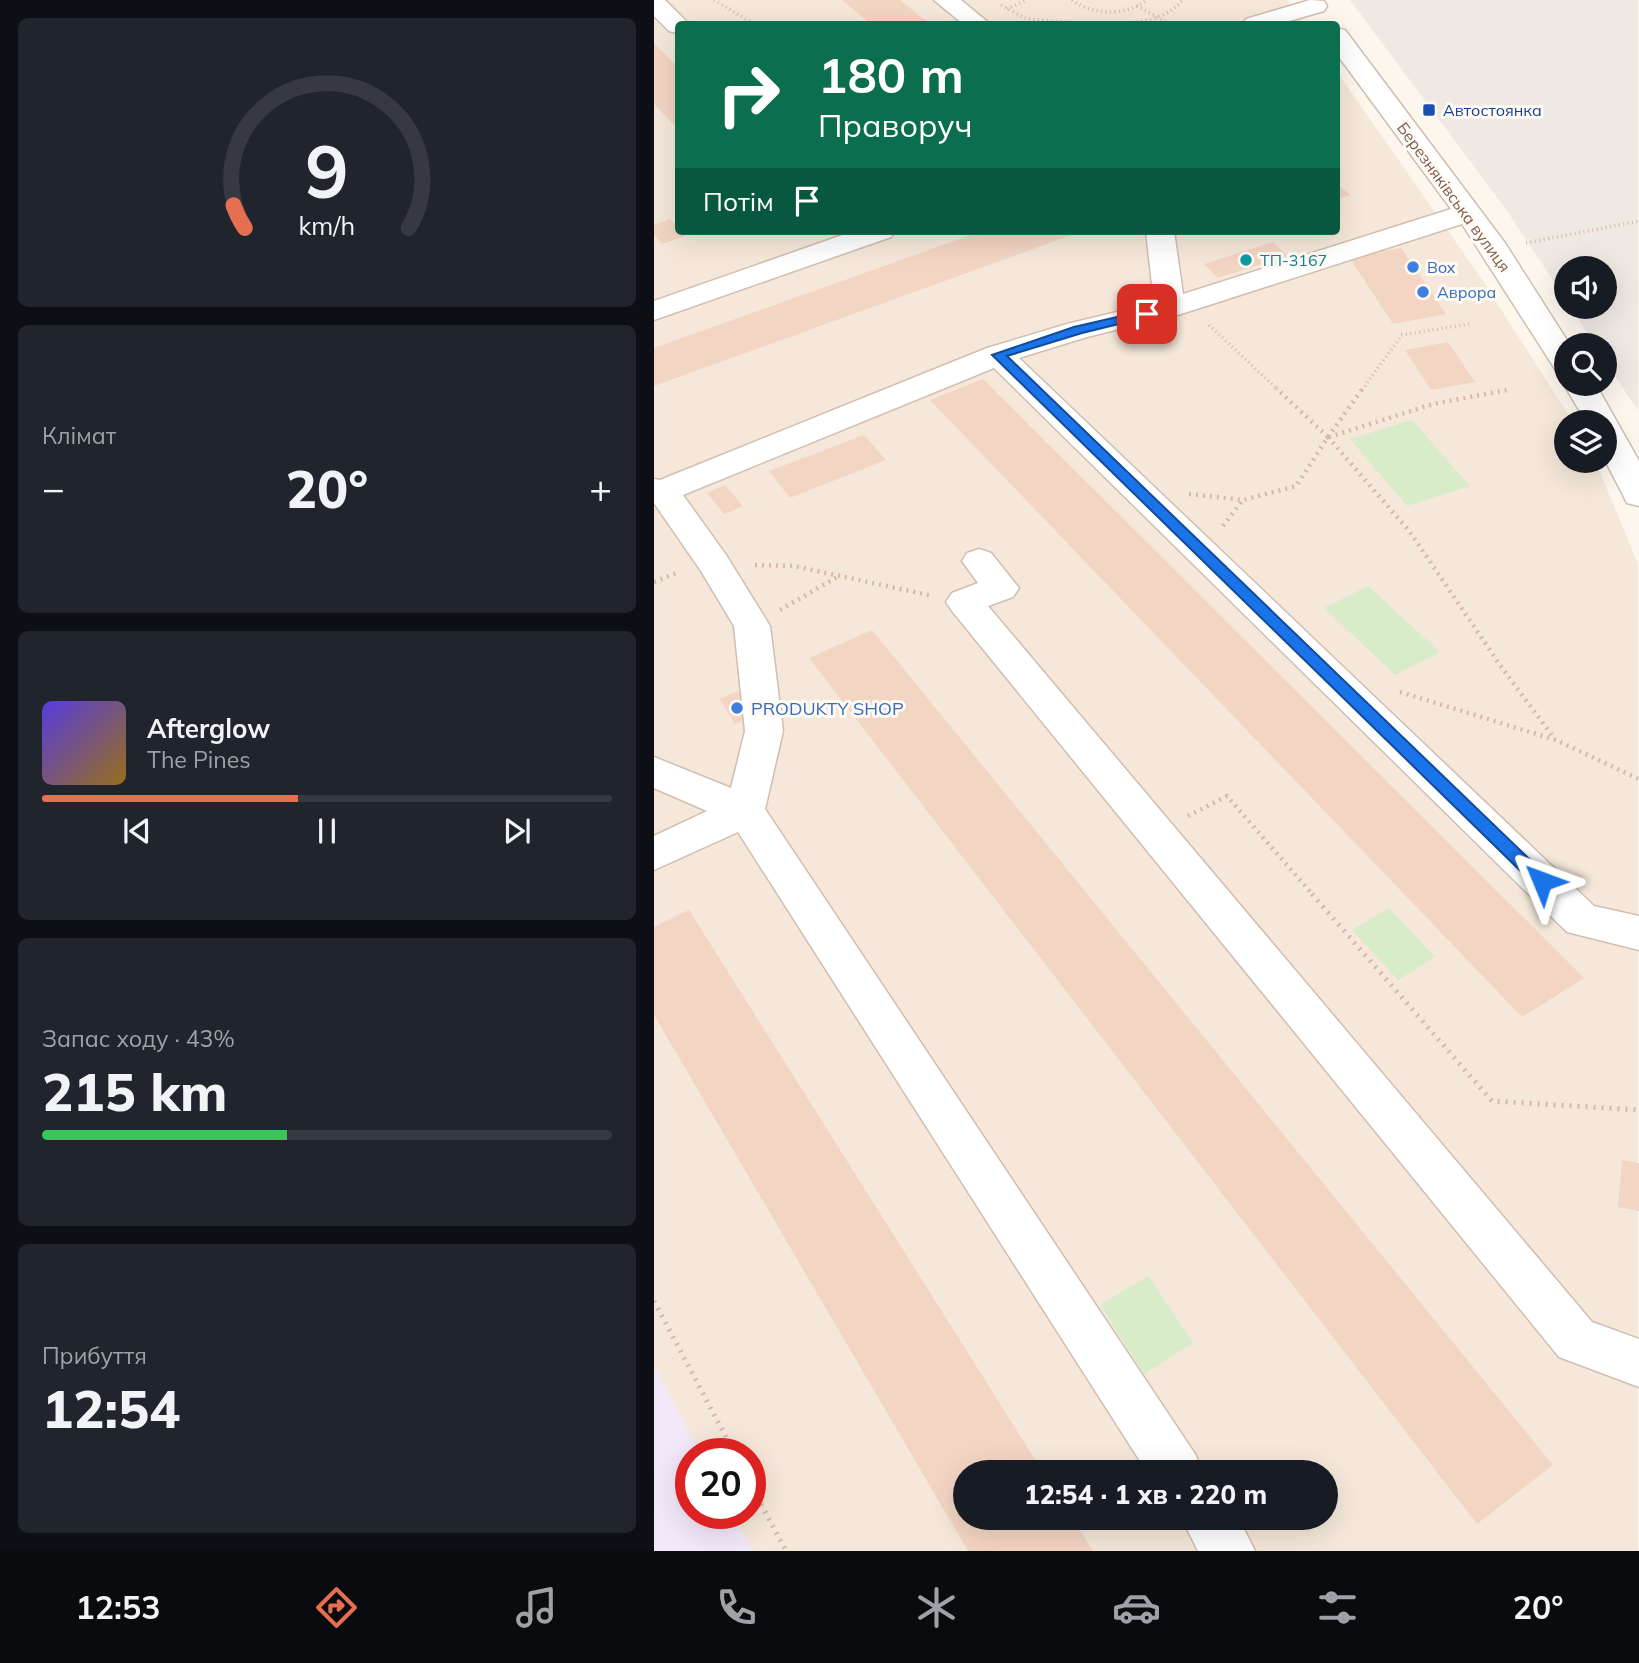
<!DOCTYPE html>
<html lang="uk">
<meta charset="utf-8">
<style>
:root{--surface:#171b24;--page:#20242c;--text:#f1f3f6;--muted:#9ea1a6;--line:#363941;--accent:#e76f51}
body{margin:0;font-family:Mulish,sans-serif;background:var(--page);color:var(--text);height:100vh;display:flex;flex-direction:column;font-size:26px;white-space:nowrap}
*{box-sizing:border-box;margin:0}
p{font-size:23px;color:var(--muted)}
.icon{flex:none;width:38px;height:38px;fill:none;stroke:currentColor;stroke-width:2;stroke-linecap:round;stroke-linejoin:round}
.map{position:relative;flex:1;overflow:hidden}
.drawer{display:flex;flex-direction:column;gap:18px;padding:18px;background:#0d0f14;width:654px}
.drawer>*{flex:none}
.hud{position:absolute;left:21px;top:21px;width:665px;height:214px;border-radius:7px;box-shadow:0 7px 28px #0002;background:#0b6e4f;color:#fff;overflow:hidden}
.tools{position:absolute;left:900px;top:256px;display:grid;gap:14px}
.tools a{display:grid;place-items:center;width:63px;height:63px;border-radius:50%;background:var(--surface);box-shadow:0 7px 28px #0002;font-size:35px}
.speed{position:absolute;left:21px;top:1438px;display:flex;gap:14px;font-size:35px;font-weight:700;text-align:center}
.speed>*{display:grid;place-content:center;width:91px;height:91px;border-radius:50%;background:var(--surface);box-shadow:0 7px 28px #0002;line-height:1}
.speed .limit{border:10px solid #d22;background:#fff;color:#111}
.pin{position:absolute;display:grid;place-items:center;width:60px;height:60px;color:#fff;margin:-30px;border-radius:14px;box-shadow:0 4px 10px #0006}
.me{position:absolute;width:77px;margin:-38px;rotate:314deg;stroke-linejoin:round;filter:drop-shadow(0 0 5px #0008)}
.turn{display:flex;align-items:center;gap:24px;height:147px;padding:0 28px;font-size:32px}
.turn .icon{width:91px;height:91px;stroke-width:2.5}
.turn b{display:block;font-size:49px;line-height:60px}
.then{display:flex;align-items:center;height:66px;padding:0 28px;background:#0003;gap:14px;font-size:26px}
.big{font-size:52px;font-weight:800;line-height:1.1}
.drawer .widget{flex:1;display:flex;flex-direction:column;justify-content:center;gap:10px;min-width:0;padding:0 24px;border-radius:10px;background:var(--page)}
.drawer .dial{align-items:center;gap:0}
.dial svg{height:182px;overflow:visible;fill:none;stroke:var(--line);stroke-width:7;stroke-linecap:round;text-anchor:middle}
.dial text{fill:var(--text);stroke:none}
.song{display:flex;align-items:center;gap:21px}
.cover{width:84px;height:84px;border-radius:10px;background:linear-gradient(135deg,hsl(250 70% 55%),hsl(40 70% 35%))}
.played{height:7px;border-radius:4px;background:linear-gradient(90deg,var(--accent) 45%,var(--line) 45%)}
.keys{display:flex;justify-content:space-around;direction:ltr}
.heat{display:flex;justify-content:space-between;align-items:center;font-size:38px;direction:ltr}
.charge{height:10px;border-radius:5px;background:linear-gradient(90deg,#34c759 43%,var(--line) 0)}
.trip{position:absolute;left:299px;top:1460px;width:385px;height:70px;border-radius:35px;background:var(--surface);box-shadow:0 7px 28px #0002;font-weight:800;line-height:70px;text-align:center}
.dock{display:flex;height:112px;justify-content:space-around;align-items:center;background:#090b0e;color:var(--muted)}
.dock .icon{width:49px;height:49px}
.dock .current{color:var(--accent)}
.dock b{font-size:32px;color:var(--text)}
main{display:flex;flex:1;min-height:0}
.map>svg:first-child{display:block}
.residential{fill:#f5e8da;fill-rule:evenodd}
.industrial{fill:#efe9e4}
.education{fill:#f3e8fa}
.green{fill:#d8ecc9}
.building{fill:#f3d5c3}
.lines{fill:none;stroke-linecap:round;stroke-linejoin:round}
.minor-casing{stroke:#d1beb0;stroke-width:3}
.path-far2{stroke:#d9b8a5;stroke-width:3.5;stroke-dasharray:1 3.5;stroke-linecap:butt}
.path-far1{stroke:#d9b8a5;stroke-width:4.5;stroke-dasharray:2 5;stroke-linecap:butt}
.path{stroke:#d9b8a5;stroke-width:5;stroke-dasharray:2 6;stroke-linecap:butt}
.minor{fill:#fff;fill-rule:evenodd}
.route{fill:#1a73e8;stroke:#114b97;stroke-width:2}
.transit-dot{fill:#1a4fb4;stroke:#fffaf3;stroke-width:2.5}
.culture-dot{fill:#0f9aa8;stroke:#fffaf3;stroke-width:2.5}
.shop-dot{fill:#3f7fe0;stroke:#fffaf3;stroke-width:2.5}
.labels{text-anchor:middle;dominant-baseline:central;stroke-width:6;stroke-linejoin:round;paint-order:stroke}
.far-transit-label{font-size:16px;fill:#164399;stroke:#fffaf3;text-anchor:start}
.far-street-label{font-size:16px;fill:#7a5c4d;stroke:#fffaf3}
.far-culture-label{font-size:16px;fill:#0d838f;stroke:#fffaf3;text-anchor:start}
.far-shop-label{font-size:16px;fill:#366cbe;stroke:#fffaf3;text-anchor:start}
.shop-label{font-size:18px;fill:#366cbe;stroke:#fffaf3;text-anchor:start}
</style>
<main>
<section class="drawer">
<div class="widget dial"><svg viewBox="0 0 100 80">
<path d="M14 69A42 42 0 1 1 86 69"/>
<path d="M14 69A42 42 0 0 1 9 59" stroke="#e76f51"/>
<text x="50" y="56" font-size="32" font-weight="700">9</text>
<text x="50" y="72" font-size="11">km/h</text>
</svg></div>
<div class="widget"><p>Клімат</p>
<div class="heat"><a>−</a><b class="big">20°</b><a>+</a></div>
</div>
<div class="widget">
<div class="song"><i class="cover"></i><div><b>Afterglow</b><p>The Pines</p></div></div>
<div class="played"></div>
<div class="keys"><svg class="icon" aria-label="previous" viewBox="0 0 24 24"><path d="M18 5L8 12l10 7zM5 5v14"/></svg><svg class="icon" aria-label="pause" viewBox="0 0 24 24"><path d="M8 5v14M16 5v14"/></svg><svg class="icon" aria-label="next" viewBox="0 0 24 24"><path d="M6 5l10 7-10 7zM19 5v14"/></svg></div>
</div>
<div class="widget"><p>Запас ходу · 43%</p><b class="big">215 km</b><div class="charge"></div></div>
<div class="widget"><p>Прибуття</p><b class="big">12:54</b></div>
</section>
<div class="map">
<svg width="985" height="1551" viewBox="0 0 985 1551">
<rect width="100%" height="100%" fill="#fdf6ec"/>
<path class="residential" d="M0,0h633l17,24h-626v207h658l1,-159 144,206 92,144h-7v38h29l43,104v987h-984zM37,1454h59v60h-59zM312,1472h360v45h-360z"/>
<path class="industrial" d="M696,0h288v411l-34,-52v-14h-9l-25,-39h34v-38h-38v32l-61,-92z"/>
<path class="education" d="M0,1366l47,88h-10v60h42l19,37h-98z"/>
<path class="green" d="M758,420l58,66 -63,20 -57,-67z
M714,586l72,66 -45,23 -71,-67z
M735,908l46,49 -37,23 -46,-50z
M494,1276l45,67 -49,31 -44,-69z"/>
<path class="building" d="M188,0h58l30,24h-59z
M0,43l24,24v62l-24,-25z
M682,184l15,11 -15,5z
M16,219l15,17 -23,8 -8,-9v-10z
M328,231h101l-429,155v-38z
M619,242l15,14 -70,22 -14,-14z
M747,248l45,66 -53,10 -44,-67z
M794,342l27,40 -44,8 -26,-40z
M329,379l528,526 73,73 -62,39 -592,-617z
M210,435l22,25 -96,38 -21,-27z
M71,485l18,21 -19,8 -17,-21z
M218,630l681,835 -76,59 -668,-866z
M84,691l16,25 -19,8 -16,-25z
M35,910l354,562h-77v45h106l21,34h-125l-314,-536v-88z
M968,1160l17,3v48l-21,-4z"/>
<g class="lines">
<g class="minor-casing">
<path id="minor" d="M0,0h11l24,24h-11v9l-9,-2 -15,-15z
M280,0h27l29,24h-27z
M656,0l14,1 3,5 -3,5 -45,13h-36l3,-5z
M682,28l9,2 160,213 65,102h-4v26l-11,-2 -93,-145 -281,90 -94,23 -68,21 575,548 45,10v34l-72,-18 -573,-564 -311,127 43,60 44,71 13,105 -18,78 430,645 8,18h-56l-409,-640 -84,38v-34l53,-25 -53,-23v-31l77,31 14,-57 -11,-105 -33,-55 -47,-68v-24l6,1 327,-132 80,-24 87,-21 -8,-72h28l9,63 268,-85 -115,-156z
M200,231h41l-4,6 -237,83v-19z
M912,379v4h29l44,78v45l-12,-3 -23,-45v-36h-18l-23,-39z
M325,549l12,4 28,35 -6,9 -25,9 604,716 47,17v48l-80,-30 -607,-746 -6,-9 6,-9 26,-10 -16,-22 5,-8z
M527,1517h57l17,34h-57z"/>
</g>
<path class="path-far2" d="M60,0l40,24
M418,0c23,16 52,16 75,0
M347,5l26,14 63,5
M483,6l33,18
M353,9l19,-9
M447,24c28,-1 62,0 81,-24
M872,243l113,-22
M555,325l69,65
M708,390l40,-55 67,-11"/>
<path class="path-far1" d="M674,437l82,95 92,136 52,70
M674,437l35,-49
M675,437l104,-33 74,-14
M535,494l54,6 53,-14 32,-49 -52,-49
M569,526l20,-26
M101,565l39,1 139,30
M0,582l25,-10
M126,610l59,-34
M746,692l156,48 83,39
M534,816l39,-20 86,99"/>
<path class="path" d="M658,894l180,207 147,9
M0,1301l81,153
M96,1483l36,68"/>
<use href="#minor" class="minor"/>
</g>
<path class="route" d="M493,310l6,4 -1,2 -70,17 -75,23 541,521 2,4 -2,5h-12l-544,-531 82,-28z"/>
<rect class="transit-dot" x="768" y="103" width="14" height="14" rx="3.5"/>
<circle class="culture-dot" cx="592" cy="260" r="7"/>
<g class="shop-dot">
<circle cx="759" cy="267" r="7"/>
<circle cx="769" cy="292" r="7"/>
<circle cx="83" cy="708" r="7"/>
</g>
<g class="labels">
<g class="far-transit-label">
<text x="789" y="110">Автостоянка</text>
</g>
<g class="far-street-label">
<text transform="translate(800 197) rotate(54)">Березняківська вулиця</text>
</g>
<g class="far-culture-label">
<text x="606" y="260">ТП-3167</text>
</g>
<g class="far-shop-label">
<text x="773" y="267">Box</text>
<text x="783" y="292">Аврора</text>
</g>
<g class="shop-label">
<text x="97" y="708">PRODUKTY SHOP</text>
</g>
</g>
</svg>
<div class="tools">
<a><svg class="icon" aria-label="sound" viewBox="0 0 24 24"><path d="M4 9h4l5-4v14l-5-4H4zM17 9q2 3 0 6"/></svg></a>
<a><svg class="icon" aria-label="search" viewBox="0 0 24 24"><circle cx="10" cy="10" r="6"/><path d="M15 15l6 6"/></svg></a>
<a><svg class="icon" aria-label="layers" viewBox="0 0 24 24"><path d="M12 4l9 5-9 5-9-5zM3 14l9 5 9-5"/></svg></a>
</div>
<div class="speed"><div class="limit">20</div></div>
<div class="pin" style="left:493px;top:314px;background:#d93025"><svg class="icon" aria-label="arrive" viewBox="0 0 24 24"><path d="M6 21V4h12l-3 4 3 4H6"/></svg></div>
<svg class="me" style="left:888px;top:881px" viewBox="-20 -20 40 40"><path d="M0-17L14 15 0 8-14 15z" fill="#1a73e8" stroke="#fff" stroke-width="4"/></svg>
<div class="trip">12:54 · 1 хв · 220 m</div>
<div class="hud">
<div class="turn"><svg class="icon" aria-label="right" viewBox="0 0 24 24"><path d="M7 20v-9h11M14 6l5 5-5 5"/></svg><div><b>180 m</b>Праворуч</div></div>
<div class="then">Потім<svg class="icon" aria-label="arrive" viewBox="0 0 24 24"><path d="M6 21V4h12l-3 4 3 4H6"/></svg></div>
</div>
</div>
</main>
<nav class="dock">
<b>12:53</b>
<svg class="icon current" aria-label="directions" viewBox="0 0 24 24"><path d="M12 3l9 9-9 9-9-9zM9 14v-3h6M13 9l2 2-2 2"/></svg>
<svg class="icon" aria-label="music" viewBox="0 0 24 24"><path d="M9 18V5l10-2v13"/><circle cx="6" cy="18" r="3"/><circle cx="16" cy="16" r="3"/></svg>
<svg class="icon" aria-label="phone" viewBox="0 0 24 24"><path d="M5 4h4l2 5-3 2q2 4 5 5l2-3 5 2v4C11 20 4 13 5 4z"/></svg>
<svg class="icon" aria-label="climate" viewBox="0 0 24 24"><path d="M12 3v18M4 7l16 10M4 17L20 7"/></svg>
<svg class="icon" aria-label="car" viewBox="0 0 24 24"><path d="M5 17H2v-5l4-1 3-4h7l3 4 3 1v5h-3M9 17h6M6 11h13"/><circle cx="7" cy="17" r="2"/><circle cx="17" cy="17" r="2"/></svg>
<svg class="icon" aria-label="filters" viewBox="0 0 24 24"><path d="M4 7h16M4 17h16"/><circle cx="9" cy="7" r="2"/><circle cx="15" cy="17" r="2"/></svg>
<b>20°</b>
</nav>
